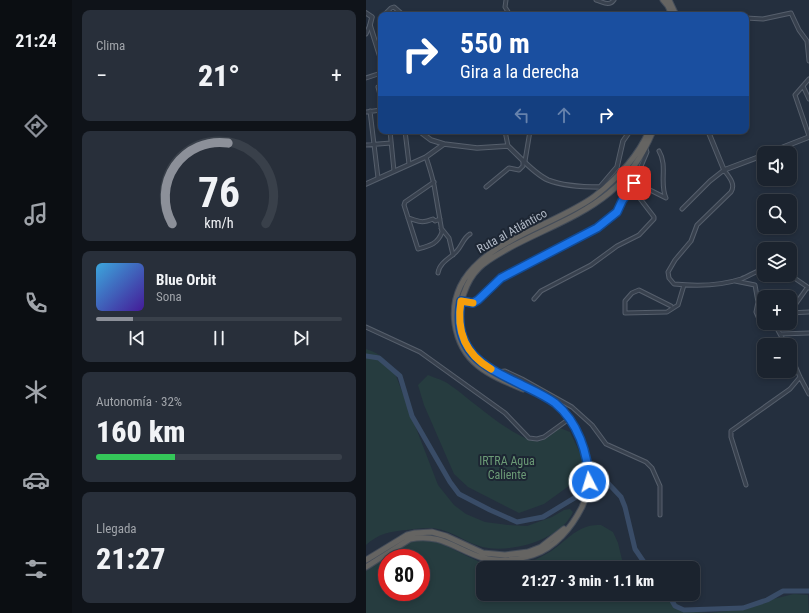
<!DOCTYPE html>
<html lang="es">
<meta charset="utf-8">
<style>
:root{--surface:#1b232e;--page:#282f3a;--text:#f1f3f6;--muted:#a0a4aa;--line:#39404a;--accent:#8c9099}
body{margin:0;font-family:"Roboto Condensed",sans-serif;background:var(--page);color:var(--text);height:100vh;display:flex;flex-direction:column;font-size:15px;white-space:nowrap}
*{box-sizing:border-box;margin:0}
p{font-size:13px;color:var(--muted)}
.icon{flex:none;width:22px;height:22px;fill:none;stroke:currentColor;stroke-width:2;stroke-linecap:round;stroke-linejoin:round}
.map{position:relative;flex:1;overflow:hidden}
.sheet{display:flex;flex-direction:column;gap:10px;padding:10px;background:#0f1319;width:294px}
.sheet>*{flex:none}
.hud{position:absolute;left:12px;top:12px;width:371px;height:122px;border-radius:8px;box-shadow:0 2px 6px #0003,0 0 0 1px var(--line);background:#1a4fa0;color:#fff;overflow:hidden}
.tools{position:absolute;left:391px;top:146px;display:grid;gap:8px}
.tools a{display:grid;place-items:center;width:40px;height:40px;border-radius:8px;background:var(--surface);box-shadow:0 2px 6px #0003,0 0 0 1px var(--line);font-size:20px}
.speed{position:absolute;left:12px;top:549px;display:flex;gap:8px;font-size:20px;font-weight:700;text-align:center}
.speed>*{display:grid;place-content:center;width:52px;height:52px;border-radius:50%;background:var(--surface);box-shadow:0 2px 6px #0003,0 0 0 1px var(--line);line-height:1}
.speed .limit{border:6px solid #d22;background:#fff;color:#111}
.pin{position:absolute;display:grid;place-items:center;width:34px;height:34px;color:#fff;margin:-17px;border-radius:8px;box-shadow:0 2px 6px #0006}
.me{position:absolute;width:44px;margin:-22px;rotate:355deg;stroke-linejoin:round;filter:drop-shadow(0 0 3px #0008)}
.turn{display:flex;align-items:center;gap:14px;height:84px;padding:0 16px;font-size:18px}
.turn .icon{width:52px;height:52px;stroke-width:2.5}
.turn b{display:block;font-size:28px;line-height:34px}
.lanes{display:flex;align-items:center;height:38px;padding:0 16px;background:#0003;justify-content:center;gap:20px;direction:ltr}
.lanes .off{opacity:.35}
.big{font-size:30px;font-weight:800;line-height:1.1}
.sheet .widget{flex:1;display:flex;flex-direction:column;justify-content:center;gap:6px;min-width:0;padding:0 14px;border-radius:8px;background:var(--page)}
.sheet .dial{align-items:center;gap:0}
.dial svg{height:104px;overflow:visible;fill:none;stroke:var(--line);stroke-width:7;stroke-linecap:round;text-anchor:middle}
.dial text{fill:var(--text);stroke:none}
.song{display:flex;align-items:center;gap:12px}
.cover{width:48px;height:48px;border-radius:6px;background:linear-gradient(135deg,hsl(200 70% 55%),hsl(260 70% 35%))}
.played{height:4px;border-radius:2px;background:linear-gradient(90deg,var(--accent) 15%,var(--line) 15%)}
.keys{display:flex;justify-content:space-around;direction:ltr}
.heat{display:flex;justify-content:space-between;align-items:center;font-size:22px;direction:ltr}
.charge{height:6px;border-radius:3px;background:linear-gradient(90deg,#34c759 32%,var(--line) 0)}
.trip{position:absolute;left:110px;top:561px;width:224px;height:40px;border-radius:8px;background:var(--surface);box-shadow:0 2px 6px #0003,0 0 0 1px var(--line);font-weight:800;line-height:40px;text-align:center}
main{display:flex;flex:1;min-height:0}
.dock{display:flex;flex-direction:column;width:72px;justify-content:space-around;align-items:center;background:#0b0e12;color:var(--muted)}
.dock .icon{width:28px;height:28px}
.dock .selected{color:var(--accent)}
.dock b{font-size:18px;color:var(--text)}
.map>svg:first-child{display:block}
.green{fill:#263c3f;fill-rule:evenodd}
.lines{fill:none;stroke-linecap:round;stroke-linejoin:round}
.river{stroke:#394c67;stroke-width:5}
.minor-casing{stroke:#565f6c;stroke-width:5}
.tertiary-casing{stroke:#565f6c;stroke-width:5.5}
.trunk-casing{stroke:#434c59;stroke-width:7}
.minor{stroke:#38414e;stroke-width:3}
.tertiary{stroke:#38414e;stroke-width:3.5}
.trunk{stroke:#656462;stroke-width:5}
.route-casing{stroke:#114b97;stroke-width:10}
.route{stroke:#1a73e8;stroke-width:7}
.slow{stroke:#f59e0b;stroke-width:7}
.labels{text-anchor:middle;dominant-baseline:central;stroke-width:4;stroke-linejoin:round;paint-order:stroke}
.street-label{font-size:12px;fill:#b4bcc9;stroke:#1d2633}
.park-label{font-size:12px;fill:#6b9a76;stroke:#1d2633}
</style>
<main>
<nav class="dock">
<b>21:24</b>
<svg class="icon selected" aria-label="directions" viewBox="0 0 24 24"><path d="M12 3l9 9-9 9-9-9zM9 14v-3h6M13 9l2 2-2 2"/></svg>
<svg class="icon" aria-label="music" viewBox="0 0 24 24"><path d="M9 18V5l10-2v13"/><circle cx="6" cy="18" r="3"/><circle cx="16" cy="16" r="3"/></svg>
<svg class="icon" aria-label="phone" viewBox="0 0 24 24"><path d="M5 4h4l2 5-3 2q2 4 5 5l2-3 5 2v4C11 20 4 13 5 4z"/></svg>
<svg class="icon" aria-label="climate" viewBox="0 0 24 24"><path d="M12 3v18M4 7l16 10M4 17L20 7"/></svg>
<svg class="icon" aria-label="car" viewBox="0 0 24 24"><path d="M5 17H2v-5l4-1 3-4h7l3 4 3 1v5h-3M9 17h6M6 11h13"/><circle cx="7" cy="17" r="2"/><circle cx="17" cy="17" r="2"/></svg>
<svg class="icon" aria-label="filters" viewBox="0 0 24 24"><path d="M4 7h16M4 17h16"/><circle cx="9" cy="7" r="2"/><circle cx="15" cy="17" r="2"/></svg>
</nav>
<section class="sheet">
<div class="widget"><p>Clima</p>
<div class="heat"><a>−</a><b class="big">21°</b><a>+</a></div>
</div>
<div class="widget dial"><svg viewBox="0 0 100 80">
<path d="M14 69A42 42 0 1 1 86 69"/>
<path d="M14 69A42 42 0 0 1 57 7" stroke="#8c9099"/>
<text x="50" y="56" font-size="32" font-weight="700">76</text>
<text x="50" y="72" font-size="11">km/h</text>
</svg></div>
<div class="widget">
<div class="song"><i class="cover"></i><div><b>Blue Orbit</b><p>Sona</p></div></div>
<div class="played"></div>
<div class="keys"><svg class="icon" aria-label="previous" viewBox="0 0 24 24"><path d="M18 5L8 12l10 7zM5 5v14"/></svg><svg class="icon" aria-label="pause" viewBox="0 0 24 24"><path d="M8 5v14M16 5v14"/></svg><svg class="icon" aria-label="next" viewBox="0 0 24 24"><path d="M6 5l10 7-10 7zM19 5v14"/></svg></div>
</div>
<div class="widget"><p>Autonomía · 32%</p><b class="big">160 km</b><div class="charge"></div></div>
<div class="widget"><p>Llegada</p><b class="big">21:27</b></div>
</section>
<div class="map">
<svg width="443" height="613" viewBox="0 0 443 613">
<rect width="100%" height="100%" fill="#242f3e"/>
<path class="green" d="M0,349c16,5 22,13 30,27l42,109 16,20 12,9 19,8 23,3 19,1 25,-9 12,-7 6,-1 3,3c-12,27 -58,40 -85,36 -15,-2 -27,-11 -40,-16 -5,-2 -13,-4 -18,-4 -8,0 -39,3 -46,6 -6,2 -13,6 -18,11z
M62,375c7,3 16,5 22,10 18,12 70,60 90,56 6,-1 15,-9 20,-13l10,4 12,25 2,18 -40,29 -25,9 -51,-26 -14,-13 -30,-69 -6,-20z
M235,525l12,7 5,11 6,25h-141v26h182l19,15 10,3 15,1 37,-4 23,-9 25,-6 14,1 1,18h-443v-42c13,-9 31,-25 46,-30 24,-7 54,18 77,24 9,3 18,3 27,1 13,-3 27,-9 38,-17 11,-8 20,-18 32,-22 5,-2 11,-2 15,-2zM21,558h34v34h-34z"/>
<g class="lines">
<path class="river" d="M0,356l13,2 21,18 12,40 38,66 9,12 31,16 27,12 26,-5 33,-20 17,-15 12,-2 16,17 4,10 10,42 13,19
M302,594l7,12 9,4 59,-2 24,-8 16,-9h26"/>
<g class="minor-casing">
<path id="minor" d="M140,0l-1,7 5,8
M230,0c7,2 13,7 18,0
M18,15l7,-7 3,-1 8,7 -1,1
M380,18l17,1 28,-6 8,17 8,11 2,20
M0,34l4,-9
M0,78l15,-5
M443,79l-14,16 14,41
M437,86l6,13
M12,87l3,12
M4,111l8,67
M0,112l15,-2
M24,131l4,40
M39,131l4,33
M108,131h4
M139,131l3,15
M0,145l25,-2
M60,157c3,9 6,18 8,28l8,47c-4,12 -13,14 -24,17l-14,-44 1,-3 29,-20
M159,161l5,-30
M120,187l23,-19 10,2 4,-4v-6
M273,197l7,-9 20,10c-7,-15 2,-32 -7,-47
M316,209l28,-28 14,-11c5,7 12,14 7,22l-34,33 -6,16 -16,19 -7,12 1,6 5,6c21,2 46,2 67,-5 8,-3 15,-8 23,-10
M42,218c11,3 13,6 25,1l2,2 5,-2
M75,228l8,10 4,17
M72,273c1,-10 12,-15 18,-21 6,-6 7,-14 14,-18
M424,275l19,13
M369,281l20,4 3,17 -2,10 6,14 6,-3
M168,299l7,-8 50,-26 26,-19 22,-11 15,-16v-2l-19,-25 -5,-3
M95,301l12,2 5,-3 23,-22 96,-50 20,-16 5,-11 12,-18 13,-31 -1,-3
M305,306l-32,-16 -7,3 -7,8v12l42,-1 11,-7 6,-20
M424,312l17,-24
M424,313l19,-1
M403,323h5l12,22
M0,327l54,25 85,61 24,25 8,1 7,-2 25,-18
M411,328l5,-5
M415,334l28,-1
M424,354l10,23 9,17
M131,372l8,-1 17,8 50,28 20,18 14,19 40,18 6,6 8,18v29
M380,485l-15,-48v-6l59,-42 10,-12"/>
</g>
<g class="tertiary-casing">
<path id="tertiary" d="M0,13l6,4 -2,8 11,35
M53,131l12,9 13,4
M342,131l16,39 40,-15
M402,153l41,-16
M0,184l60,-27 18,-13 33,4 31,-2c11,10 26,28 40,34 15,6 36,7 52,7l17,-20 6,-26 7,-10"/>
</g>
<g class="trunk-casing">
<path id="trunk" d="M297,0l5,6 4,9
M303,0l7,15
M157,389c-34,-14 -62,-25 -68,-65 -11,-76 94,-93 140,-128 23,-18 42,-38 54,-65
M0,560l41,-25 8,-2 17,-1 14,4 37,17 22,2 23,-3 13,-5 23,-18
M0,567l44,-28c31,-6 45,10 73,19 15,4 35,2 50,-3 22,-7 39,-28 49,-48 8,-17 8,-36 3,-53 -2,-6 -3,-13 -5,-18 -2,-5 -5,-9 -8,-13 -19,-27 -44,-34 -72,-49 -11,-6 -24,-13 -31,-24 -11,-15 -12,-40 -5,-57 3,-9 8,-18 15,-25 8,-8 20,-14 30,-20 33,-18 71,-31 100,-55 21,-17 34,-38 44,-62"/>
</g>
<use href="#minor" class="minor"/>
<use href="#tertiary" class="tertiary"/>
<use href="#trunk" class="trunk"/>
</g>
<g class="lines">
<g class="route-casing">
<path id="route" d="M223,482c-1,-29 -11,-60 -34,-79 -11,-8 -23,-13 -35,-19 -38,-18 -68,-34 -59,-83l12,2 5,-3 23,-22 96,-50 20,-16 5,-11 12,-18"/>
</g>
<use href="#route" class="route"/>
<path class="slow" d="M107,303l-12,-2c-5,30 4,53 30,68"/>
</g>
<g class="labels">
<g class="street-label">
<text transform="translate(146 231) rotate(-29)">Ruta al Atlántico</text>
</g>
<g class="park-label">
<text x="141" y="461">IRTRA Agua<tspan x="141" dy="14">Caliente</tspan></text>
</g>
</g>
</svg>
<div class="tools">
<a><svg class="icon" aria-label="sound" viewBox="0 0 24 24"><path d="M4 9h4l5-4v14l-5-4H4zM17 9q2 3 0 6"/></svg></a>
<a><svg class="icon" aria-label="search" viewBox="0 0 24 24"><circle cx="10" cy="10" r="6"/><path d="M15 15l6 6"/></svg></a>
<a><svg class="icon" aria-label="layers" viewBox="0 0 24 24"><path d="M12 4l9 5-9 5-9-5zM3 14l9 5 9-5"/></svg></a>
<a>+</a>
<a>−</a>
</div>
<div class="speed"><div class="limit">80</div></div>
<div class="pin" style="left:268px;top:183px;background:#d93025"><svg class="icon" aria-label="arrive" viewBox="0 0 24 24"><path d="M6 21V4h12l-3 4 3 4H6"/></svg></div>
<svg class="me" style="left:223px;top:482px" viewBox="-20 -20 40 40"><circle r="17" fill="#1a73e8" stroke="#fff" stroke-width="3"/><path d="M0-11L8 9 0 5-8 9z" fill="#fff"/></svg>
<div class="trip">21:27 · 3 min · 1.1 km</div>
<div class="hud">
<div class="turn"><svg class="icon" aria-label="right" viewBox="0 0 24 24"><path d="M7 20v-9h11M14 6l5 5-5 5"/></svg><div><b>550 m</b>Gira a la derecha</div></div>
<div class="lanes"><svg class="icon off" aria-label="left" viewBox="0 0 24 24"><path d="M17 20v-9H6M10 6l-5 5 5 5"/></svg><svg class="icon off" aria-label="ahead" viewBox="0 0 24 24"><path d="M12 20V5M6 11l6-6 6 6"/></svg><svg class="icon" aria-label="right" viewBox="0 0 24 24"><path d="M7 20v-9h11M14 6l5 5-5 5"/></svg></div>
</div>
</div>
</main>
